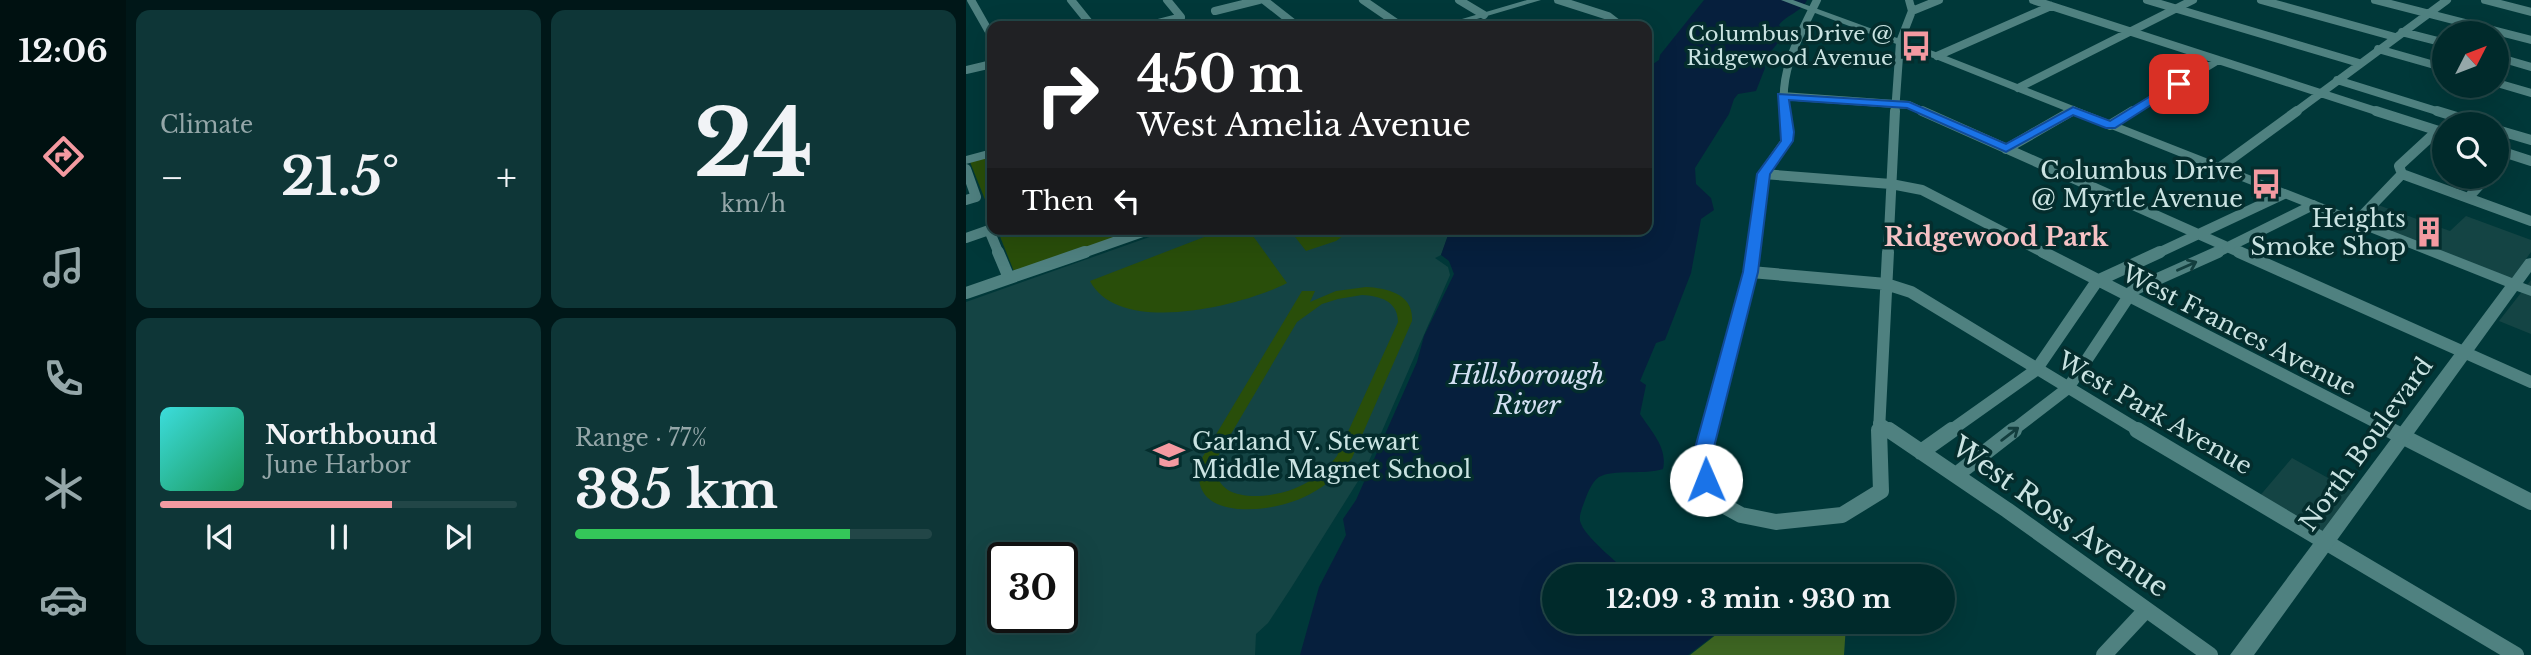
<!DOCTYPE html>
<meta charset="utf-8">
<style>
:root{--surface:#002a2b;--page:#0e3637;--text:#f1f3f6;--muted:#95a7a9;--line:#224647;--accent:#f49aa1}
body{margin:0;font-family:"Libre Baskerville",serif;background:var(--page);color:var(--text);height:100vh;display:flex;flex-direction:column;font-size:26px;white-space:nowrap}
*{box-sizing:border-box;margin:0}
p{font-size:23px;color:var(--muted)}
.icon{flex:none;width:38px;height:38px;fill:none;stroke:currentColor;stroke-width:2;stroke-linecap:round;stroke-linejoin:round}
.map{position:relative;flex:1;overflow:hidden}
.side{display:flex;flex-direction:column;gap:10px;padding:10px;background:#001718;width:840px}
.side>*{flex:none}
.banner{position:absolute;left:21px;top:21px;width:665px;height:214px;border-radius:14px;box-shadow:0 7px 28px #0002,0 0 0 2px var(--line);background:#202124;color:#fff;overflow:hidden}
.needle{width:46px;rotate:48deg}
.fabs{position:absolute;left:1466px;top:21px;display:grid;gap:14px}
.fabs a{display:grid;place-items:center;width:77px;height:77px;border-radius:50%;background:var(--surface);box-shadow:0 7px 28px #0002,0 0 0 2px var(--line);font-size:35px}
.speed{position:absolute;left:21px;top:542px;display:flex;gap:14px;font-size:35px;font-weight:700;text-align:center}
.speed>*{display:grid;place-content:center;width:91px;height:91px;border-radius:50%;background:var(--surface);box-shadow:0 7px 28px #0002,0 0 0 2px var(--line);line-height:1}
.speed .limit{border:4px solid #111;border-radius:10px;background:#fff;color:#111}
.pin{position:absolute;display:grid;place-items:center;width:60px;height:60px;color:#fff;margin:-30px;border-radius:14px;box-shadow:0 4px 10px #0006}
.me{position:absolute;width:77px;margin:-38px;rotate:359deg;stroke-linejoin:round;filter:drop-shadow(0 0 5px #0008)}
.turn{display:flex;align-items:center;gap:24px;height:147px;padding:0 35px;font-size:32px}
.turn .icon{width:91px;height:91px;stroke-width:2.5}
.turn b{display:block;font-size:49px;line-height:60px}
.then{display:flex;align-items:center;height:66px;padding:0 35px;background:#0003;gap:14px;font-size:26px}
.big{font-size:52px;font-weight:700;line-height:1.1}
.side .card{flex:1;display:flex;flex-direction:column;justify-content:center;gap:10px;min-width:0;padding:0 24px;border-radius:14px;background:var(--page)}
.side .dial{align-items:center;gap:0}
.dial b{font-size:91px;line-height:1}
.song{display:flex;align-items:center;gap:21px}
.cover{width:84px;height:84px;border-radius:10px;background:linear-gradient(135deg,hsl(180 70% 55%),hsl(150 70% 35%))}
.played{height:7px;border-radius:4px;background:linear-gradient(90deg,var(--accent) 65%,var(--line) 65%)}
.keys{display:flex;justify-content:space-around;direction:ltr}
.heat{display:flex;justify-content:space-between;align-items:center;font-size:38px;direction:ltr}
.charge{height:10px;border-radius:5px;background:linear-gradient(90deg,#34c759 77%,var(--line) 0)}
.side .tiles{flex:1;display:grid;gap:10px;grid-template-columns:repeat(2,1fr)}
.trip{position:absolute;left:576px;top:564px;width:413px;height:70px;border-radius:35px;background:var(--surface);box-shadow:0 7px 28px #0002,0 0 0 2px var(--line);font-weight:700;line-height:70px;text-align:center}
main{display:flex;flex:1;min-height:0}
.menu{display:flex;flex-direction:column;width:126px;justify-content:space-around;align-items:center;background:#011;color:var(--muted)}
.menu .icon{width:49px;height:49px}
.menu .on{color:var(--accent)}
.menu b{font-size:32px;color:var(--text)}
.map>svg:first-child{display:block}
.built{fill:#144444;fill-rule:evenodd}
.green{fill:#294e0a;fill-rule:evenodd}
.forest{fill:#3f6823}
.water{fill:#061f3d}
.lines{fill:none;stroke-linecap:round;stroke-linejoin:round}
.street-far3{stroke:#4f8180;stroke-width:8}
.street-far2{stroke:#4f8180;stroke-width:10}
.street-far1{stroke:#4f8180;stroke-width:12}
.street{stroke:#4f8180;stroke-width:16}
.secondary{fill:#4f8180;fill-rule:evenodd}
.oneway{stroke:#133e3e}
.route{fill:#1a73e8;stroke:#114b97;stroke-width:2}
.labels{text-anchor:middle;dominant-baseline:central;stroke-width:7;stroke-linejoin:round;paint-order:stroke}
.far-poi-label{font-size:21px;fill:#cae3e2;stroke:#042d2d;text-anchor:end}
.poi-label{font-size:24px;fill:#cae3e2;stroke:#042d2d;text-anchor:end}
.street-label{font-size:24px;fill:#cae3e2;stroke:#042d2d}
.neighbourhood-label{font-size:26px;font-weight:bold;fill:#f6c2c5;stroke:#042d2d}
.water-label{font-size:26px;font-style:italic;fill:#d3e0f2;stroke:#042d2d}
.near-street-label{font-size:28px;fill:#cae3e2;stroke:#042d2d}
</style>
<main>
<nav class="menu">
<b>12:06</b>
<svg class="icon on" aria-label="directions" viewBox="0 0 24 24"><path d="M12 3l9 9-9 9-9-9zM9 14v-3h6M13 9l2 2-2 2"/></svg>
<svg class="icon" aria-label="music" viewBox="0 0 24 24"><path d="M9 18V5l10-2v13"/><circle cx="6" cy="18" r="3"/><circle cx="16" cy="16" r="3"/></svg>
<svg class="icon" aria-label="phone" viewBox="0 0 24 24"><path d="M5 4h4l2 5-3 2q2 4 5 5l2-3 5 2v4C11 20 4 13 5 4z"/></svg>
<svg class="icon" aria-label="climate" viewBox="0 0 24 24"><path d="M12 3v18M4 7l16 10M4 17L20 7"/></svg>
<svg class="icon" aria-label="car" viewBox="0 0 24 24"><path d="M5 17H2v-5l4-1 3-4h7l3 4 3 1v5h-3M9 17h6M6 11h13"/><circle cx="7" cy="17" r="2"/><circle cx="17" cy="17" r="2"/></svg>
</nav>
<section class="side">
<div class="tiles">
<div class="card"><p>Climate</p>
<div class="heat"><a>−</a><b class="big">21.5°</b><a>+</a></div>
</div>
<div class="card dial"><b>24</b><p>km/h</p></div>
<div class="card">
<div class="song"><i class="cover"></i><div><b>Northbound</b><p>June Harbor</p></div></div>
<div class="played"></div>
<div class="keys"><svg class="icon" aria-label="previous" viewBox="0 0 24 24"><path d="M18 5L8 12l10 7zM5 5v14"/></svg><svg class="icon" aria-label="pause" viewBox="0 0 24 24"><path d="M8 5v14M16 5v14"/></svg><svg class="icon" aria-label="next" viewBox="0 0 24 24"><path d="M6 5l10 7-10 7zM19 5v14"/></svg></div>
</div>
<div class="card"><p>Range · 77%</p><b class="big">385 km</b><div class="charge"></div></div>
</div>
</section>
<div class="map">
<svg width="1565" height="655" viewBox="0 0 1565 655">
<rect width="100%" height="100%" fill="#003839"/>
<path class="built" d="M1412,205l72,26 16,-15 65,24v12l-20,28 -148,-58z
M206,229h197l-1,3h6l3,-3h77l-6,7 -7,19 -6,3 13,9 2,8 -85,195 -74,118 -23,35 -12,11 -1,21h-289v-353zM37,558h59v60h-59z
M1565,280v54l-32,-13z
M1326,458l65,36 -32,44 -67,-40z"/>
<path class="green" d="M26,155v62l-22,-55z
M31,229h146l-128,45z
M259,229h23l39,54c-44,23 -168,54 -197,-2z
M323,229h64l-17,12 -30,10z
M400,287c21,1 48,7 46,34l-60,137c-14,18 -30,31 -50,40 -36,16 -120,24 -100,-40l100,-167h13l-5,11 26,-11zM396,295c18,1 36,6 36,27l-61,134c-11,14 -23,24 -39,31 -28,13 -93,19 -80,-31l79,-134 25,-18 16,-5z"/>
<path class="forest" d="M776,621h112l-8,4 -2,30h-154l36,-28z"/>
<path class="water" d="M738,0h103c-5,12 -20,14 -28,25l3,4 -5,15 -14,17 2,7 -9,23 -18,3 -4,5 -5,15 -34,54 1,16 15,14 3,12 -13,9 -10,54 -26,67 -9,3 -16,38 6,4 -6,29c11,17 28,34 23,55 -18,6 -50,0 -64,8 -7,5 -11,15 -14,23 -2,6 -6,14 -5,21 4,16 39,42 51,55h-77v45h179l-45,34h-388l19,-68 27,-52 -3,-16 13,-19 61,-138 7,-26 30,-62 -5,-13 -8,-6 7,-20 6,-6h193v-161l12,-8 1,-5z"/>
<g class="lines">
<path class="street-far3" d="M5,0l21,37
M105,0l21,26
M298,0l33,26
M397,0l38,26
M493,0l25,15
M592,0l50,16 13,10
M1067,0l349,113
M1181,0l212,63
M1295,0l134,37
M1409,0l156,40
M1519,0l46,12
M249,11l44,-11
M946,11l27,-11
M180,26l35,-9 -14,-17
M1436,32l43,11
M1412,49l67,19
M971,56l114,-50
M1531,57l34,10
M0,70l26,-6
M1371,80l106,33
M1531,83l34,10
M1052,88l175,-88
M816,96l127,9 17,8
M819,113c-7,-41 15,-78 32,-113
M929,113l5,-71 12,-31 -3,-11
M1103,113l4,-3
M1165,113l87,-53
M1328,113l153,-113"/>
<path class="street-far2" d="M956,111l321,143
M1410,111l69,22
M1471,111l43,13
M1144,125l23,-14
M1531,130l34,10
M1040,149l66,-38
M1531,150l34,11
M1253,168l78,-57
M0,169l10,28 -10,3
M797,174l128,10 31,6 124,64
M1436,174l129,47
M1502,198l19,-21
M1390,222l46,-48 -3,-8 38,-35
M0,238l23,-8 10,24
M114,254l71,-25
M787,254l10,-80 23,-33 2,-9 -4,-21
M922,254l7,-143
M1190,254l128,-60
M1248,254l99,-49"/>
<path class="street-far1" d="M32,252l11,26
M1077,252l350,179
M1273,252l292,130
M785,272l135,12 25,8 229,139
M0,293l119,-41
M913,423l12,8
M743,431l42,-159 2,-20
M913,431l9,-179
M984,431l86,-61 61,-89 63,-29
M1046,431l56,-43 65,-98 85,-38"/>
<path class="street" d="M744,430l-9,33 9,35 31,17 35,7 66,-7 39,-24 -2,-61
M923,430l118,80 203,145
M1171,430l379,225
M1424,430l141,72
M955,452l31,-22
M990,475l58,-45
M1138,655l42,-45"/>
<path class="secondary" d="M561,0h14l-88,26h-15z
M815,0h12l148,54 571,224 14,-19 5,-1v14l-8,11 8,3v10l-14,-5 -263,364h-24l275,-369 -572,-228z
M26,149v8l-26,7v-8z"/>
</g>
<defs><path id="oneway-shaft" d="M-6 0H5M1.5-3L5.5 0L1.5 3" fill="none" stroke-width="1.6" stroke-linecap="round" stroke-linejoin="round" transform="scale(1.75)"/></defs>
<g class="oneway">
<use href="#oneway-shaft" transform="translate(1221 266) rotate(-24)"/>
<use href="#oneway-shaft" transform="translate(1044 434) rotate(-37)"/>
</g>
<path class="route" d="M1209,81l9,3 -69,44h-9l-33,-13 -67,37 -99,-44 -118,-8 5,32 -1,9 -23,33 -12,98 -48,191 5,17 -3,6 -6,2 -7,-2 -8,-23 52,-191 14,-98 24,-33 -3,-47 131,8 97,42 67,-37 37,14z"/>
<defs>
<g id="bus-bare" transform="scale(2.415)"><path d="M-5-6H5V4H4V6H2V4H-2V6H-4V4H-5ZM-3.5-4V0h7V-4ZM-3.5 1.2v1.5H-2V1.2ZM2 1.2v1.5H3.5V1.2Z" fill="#f49aa1" stroke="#042d2d" stroke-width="2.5" paint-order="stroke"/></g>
<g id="building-bare" transform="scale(2.415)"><path d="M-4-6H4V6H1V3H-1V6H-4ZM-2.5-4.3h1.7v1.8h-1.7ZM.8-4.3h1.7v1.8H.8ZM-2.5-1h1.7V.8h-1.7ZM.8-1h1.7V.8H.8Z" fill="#f49aa1" stroke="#042d2d" stroke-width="2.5" paint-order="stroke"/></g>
<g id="school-bare" transform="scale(2.415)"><path d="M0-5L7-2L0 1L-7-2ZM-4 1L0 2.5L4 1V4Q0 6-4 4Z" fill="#f49aa1" stroke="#042d2d" stroke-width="2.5" paint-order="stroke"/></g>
</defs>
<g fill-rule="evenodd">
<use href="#bus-bare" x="950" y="46"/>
<use href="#bus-bare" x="1300" y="184"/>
<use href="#building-bare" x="1463" y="232"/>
<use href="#school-bare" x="203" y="455"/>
</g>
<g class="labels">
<g class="far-poi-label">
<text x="927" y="34">Columbus Drive @<tspan x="927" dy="24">Ridgewood Avenue</tspan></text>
</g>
<g class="poi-label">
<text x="1277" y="170">Columbus Drive<tspan x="1277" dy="28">@ Myrtle Avenue</tspan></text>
<text x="1440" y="218">Heights<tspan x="1440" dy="28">Smoke Shop</tspan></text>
<text x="226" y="441" text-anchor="start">Garland V. Stewart<tspan x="226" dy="28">Middle Magnet School</tspan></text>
</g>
<g class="street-label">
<text transform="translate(1273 330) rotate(27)">West Frances Avenue</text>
<text transform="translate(1189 413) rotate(30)">West Park Avenue</text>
<text transform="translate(1400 444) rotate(-54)">North Boulevard</text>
</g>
<g class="neighbourhood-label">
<text x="1030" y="237">Ridgewood Park</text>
</g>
<g class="water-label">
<text x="561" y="375">Hillsborough<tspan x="561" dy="30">River</tspan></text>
</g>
<g class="near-street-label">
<text transform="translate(1094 517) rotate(35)">West Ross Avenue</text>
</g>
</g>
</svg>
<div class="fabs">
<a><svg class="needle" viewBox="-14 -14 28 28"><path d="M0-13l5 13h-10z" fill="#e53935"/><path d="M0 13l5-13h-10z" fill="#95a7a9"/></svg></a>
<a><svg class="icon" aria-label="search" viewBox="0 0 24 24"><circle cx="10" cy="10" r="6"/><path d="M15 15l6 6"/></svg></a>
</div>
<div class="speed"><div class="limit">30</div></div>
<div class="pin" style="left:1213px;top:84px;background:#d93025"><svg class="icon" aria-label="arrive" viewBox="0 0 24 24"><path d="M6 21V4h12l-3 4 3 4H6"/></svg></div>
<svg class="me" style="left:740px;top:480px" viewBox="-20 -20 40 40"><circle r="19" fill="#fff"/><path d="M0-13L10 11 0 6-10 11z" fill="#1a73e8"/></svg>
<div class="trip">12:09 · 3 min · 930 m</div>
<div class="banner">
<div class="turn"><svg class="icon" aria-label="right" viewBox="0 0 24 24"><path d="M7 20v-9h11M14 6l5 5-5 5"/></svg><div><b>450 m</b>West Amelia Avenue</div></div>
<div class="then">Then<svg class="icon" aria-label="left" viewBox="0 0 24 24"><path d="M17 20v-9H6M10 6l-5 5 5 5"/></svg></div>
</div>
</div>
</main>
